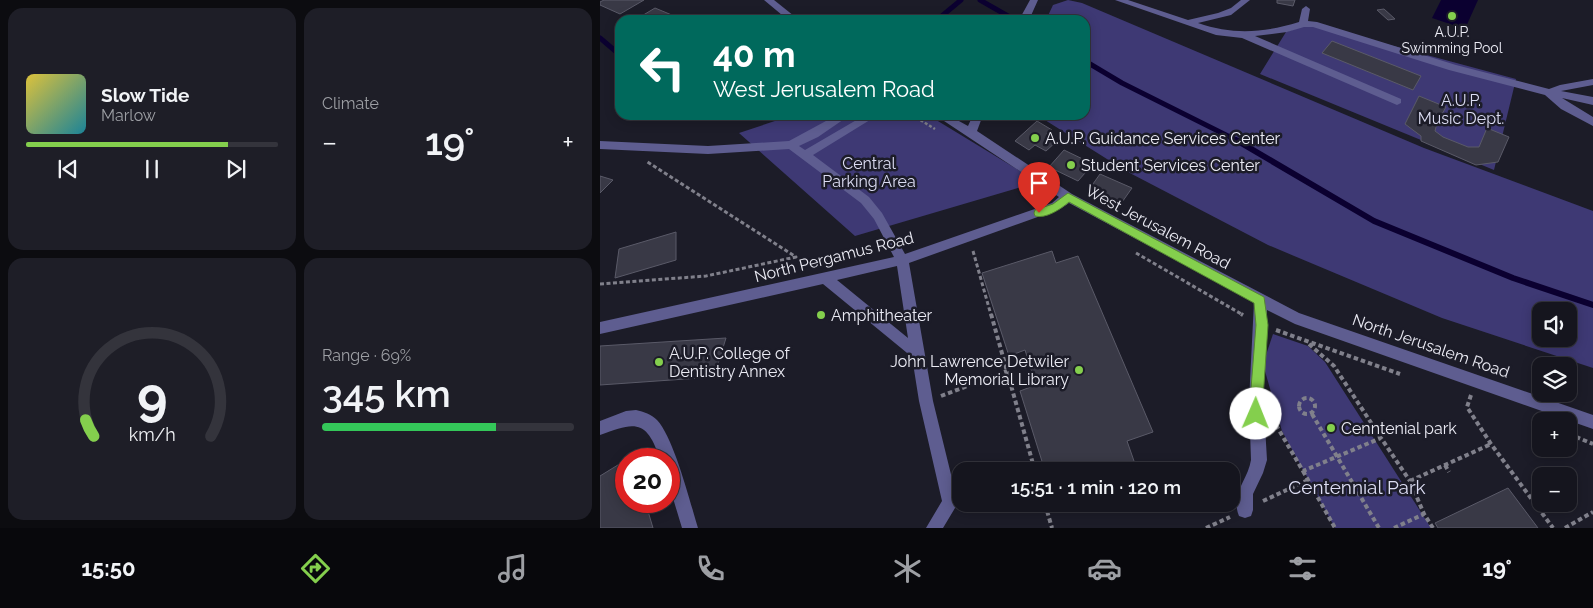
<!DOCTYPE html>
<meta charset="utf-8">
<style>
:root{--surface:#15151e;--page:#1e1e27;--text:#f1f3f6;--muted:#9d9fa4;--line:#34343c;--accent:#84cf4d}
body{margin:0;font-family:Raleway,sans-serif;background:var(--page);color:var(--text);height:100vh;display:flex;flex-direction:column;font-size:19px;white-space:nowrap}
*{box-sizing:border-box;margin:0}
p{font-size:16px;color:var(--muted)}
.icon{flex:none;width:28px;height:28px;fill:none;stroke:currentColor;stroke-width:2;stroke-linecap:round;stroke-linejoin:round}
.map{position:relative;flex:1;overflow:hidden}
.sheet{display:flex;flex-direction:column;gap:8px;padding:8px;background:#0c0c10;width:600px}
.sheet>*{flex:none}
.hud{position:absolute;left:15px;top:15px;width:475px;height:105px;border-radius:15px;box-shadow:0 2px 12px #0003,0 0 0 1px var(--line);background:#00695c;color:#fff;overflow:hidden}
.buttons{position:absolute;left:932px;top:302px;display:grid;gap:10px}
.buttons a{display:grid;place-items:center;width:45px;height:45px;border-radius:10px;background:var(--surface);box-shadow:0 2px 12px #0003,0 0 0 1px var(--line);font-size:25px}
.speed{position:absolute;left:15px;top:448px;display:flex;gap:10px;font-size:25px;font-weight:700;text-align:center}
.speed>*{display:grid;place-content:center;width:65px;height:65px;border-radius:50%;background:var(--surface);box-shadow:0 2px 12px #0003,0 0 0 1px var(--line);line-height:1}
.speed .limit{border:8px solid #d22;background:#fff;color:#111}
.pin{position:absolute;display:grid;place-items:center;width:42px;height:42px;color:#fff;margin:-51px -21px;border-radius:50% 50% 50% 0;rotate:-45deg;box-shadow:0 0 5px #0007}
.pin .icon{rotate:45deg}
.me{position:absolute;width:55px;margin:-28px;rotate:1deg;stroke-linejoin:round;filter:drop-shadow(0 0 4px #0008)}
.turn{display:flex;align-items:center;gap:18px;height:105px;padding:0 15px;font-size:22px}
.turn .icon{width:65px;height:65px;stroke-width:2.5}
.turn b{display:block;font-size:35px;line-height:42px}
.big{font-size:38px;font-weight:600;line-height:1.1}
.sheet .tile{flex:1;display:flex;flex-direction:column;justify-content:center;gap:8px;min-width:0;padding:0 18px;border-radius:15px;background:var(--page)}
.sheet .dial{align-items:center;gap:0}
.dial svg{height:130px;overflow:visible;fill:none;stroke:var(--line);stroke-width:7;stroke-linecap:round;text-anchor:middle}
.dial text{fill:var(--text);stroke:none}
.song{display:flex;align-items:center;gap:15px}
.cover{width:60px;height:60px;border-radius:8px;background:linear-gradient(135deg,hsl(50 70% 55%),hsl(190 70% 35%))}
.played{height:5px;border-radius:2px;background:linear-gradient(90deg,var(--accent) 80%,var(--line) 80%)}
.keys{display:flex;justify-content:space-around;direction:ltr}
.heat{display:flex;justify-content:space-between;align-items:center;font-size:28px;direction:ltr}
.charge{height:8px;border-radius:4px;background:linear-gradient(90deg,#34c759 69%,var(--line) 0)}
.sheet .tiles{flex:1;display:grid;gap:8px;grid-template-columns:repeat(2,1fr)}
.trip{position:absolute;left:352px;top:462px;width:288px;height:50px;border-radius:15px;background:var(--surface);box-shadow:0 2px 12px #0003,0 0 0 1px var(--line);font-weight:600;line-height:50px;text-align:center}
.menu{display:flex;height:80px;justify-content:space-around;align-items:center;background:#08080c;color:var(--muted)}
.menu .icon{width:35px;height:35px}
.menu .active{color:var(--accent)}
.menu b{font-size:22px;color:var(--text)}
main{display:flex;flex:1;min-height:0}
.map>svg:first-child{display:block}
.green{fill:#3e3974;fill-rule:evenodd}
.water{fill:#0b0030}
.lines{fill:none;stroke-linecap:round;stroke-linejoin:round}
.stream-far1{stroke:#0b0030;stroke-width:5}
.stream{stroke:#0b0030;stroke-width:6}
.building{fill:#393946;stroke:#5a5a68}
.path-far2{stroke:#80808b;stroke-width:2.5;stroke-dasharray:3 2;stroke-linecap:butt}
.path-far1{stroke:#80808b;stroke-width:3;stroke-dasharray:4 2.5;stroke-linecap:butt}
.path{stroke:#80808b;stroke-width:4;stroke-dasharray:4.5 3;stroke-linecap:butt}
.minor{fill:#5e5d90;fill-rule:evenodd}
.route{fill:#84cf4d;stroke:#568732}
.poi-dot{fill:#84cf4d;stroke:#1c1c28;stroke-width:2}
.labels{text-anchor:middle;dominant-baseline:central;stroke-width:5;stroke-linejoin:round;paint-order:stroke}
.far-poi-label{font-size:14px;fill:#ebebf4;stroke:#1c1c28}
.park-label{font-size:16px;fill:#dcddf3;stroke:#1c1c28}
.poi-label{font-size:16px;fill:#ebebf4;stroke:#1c1c28;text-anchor:start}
.street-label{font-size:16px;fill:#ebebf4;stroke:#1c1c28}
.near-park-label{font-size:19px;fill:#dcddf3;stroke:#1c1c28}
</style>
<main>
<section class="sheet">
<div class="tiles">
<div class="tile">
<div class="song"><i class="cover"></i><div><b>Slow Tide</b><p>Marlow</p></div></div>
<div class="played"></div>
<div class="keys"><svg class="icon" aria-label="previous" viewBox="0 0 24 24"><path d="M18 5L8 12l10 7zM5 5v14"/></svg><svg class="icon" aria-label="pause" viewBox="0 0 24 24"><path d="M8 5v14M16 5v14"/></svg><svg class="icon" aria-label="next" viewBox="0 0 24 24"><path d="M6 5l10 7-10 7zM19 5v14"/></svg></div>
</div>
<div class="tile"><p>Climate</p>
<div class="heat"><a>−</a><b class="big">19°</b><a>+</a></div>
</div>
<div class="tile dial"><svg viewBox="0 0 100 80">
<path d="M14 69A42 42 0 1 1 86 69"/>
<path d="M14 69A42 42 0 0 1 9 59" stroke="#84cf4d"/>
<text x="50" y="56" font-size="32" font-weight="700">9</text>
<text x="50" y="72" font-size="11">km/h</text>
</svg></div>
<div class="tile"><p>Range · 69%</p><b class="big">345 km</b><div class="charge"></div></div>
</div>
</section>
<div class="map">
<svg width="993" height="528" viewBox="0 0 993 528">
<rect width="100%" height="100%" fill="#1c1c28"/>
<path class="green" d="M468,0l14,3 342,145 169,63v157l-151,-50 -174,-73 -142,-74 -89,-56h48v-95h-39l7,-15zM941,311h28v28h-28z
M719,26l197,53 -22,91 -234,-96 26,-42 15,-5z
M193,115h135l110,67 -183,54 -116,-103z
M673,334l35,12 17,16 106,166h-96l-53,-97 -19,-67z"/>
<path class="water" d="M841,0h37l-13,29 -33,-11z"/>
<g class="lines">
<path class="stream-far1" d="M380,0l35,20
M337,20l24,-20
M0,38l20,17
M485,61l37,22 116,58"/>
<path class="stream" d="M636,140l138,81 139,57 80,27"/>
</g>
<path class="building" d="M4,0h40l-24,14 -20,-9v-3z
M677,0h18l-2,6 -16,-3z
M55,8l24,10 -4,2h-40z
M784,9l11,10 -7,1 -11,-10z
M732,41l89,35 -8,14 -91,-37z
M819,96l27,11 -9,16 -2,8 8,6 25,10h11l8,-19 22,9 -11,25 -22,3 -55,-24v-5l-16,-12z
M437,121l15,9 -6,4 11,7 -11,10 -11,-6 -6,5 -14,-9z
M464,150l29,14 -15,17 -29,-14z
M500,174l32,14 -12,17 -32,-14z
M0,176l13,4 -13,13z
M76,232v28l-61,18 4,-29z
M452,251l4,12 22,-7 75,176 -26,9 7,20 -25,10h-64l-25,-80 16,-6 -11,-35 -16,6 -27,-83z
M126,338l-12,39 -114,8v-39z
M26,460v41h19l8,27h-53v-52z
M908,488l30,40h-100l-3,-5z"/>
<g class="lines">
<path class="path-far2" d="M312,115l23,14"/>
<path class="path-far1" d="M373,251l18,64
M536,253l107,62
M0,284l106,-8 90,-19 -150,-96"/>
<path class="path" d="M391,314l44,157
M641,314l2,1
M676,330l124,44
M709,344l25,22 47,72
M871,395l-4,12 24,37 62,84
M341,396l66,-25
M699 406a8 8 0 1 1 16 0a8 8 0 1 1-16 0Z
M712,414l67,114
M676,425l27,46 78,-33 29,43
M969,434l24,10
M845,465l4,7
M703,471l32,57
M663,501l45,-21
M445,504l7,24
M606,528l24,-11
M794,528l30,-14
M833,528l-9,-14 -14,-33 81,-37
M965,528l28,-16"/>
<path class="minor" d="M164,0h10l25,20h-11z
M430,0h8l-9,20h-10z
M515,0h13l60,20 30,-7 13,-5 10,-8h9l-19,15 -33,8c35,12 65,10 101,-1l3,-13 4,-3 4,3 -2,12 9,1 139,43 93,24 11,-4 33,-6v6l-32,6 32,6v8l-31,-7 31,19v9l-32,-17 -16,-14 -96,-25 -136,-43h-9l-17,5 -32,4 146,63v4l-4,2 -155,-67 -26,-3z
M237,115h13l-32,22 -19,9 6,4 60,-35h13l-65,40 56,42 13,16 23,41 147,-51 7,-6 -124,-82h13l20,11 5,-11h10l-6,16 95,63 227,119 294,102v14l-298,-105 -28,-14 -4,82 4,68 -4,13 -10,21v16l-2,6 -6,2 -6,-2c-9,-22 9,-36 12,-56l-2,-59 5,-99 -185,-99 -9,6 -151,54 24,138 25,102 -15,25h-17l16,-27 -23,-100 -7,-44 -89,-73 -223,50v-12l294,-65 -20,-38 -13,-16 -72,-54 -81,5 -108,-5v-8l108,5 81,-5zM297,266l11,72 -71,-58z
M36,410c8,2 15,4 21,10 17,18 33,82 41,108h-16l-13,-43v-26h-9c-13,-39 -24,-38 -60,-24v-14l26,-10z"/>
</g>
<path class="route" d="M468,193l196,104 4,28 -6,89 -2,4 -4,2 -5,-2 -2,-4 7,-89 -2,-22 -185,-101c-8,7 -23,17 -34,14l-1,-3 1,-3 18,-6z"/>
<g class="poi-dot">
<circle cx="852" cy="16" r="5"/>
<circle cx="435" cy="138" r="5"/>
<circle cx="471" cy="165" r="5"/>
<circle cx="221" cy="315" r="5"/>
<circle cx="59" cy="362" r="5"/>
<circle cx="479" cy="370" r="5"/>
<circle cx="731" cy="428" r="5"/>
</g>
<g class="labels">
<g class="far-poi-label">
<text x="852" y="32">A.U.P.<tspan x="852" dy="16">Swimming Pool</tspan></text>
</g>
<g class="park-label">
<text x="861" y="100">A.U.P.<tspan x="861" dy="18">Music Dept.</tspan></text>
<text x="269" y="163">Central<tspan x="269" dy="18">Parking Area</tspan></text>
</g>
<g class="poi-label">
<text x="445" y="138">A.U.P. Guidance Services Center</text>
<text x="481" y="165">Student Services Center</text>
<text x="231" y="315">Amphitheater</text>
<text x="69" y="353">A.U.P. College of<tspan x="69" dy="18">Dentistry Annex</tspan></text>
<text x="469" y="361" text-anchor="end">John Lawrence Detwiler<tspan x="469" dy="18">Memorial Library</tspan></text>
<text x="741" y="428">Cenntenial park</text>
</g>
<g class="street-label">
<text transform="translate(558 227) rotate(28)">West Jerusalem Road</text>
<text transform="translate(234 257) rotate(-14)">North Pergamus Road</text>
<text transform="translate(831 346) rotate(19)">North Jerusalem Road</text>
</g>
<g class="near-park-label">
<text x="757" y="487">Centennial Park</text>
</g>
</g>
</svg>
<div class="buttons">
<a><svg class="icon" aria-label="sound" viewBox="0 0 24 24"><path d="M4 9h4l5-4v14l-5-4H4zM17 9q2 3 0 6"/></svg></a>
<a><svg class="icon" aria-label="layers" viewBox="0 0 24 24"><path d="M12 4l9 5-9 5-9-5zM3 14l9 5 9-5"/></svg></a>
<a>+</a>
<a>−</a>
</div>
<div class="speed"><div class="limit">20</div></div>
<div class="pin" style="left:439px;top:213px;background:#d93025"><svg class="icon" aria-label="arrive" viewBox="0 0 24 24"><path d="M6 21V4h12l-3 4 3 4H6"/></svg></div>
<svg class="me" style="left:656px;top:414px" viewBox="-20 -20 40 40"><circle r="19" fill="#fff"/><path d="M0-13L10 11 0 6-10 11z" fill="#84cf4d"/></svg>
<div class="trip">15:51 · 1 min · 120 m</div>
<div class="hud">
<div class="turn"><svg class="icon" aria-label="left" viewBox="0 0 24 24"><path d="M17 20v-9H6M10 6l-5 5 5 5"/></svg><div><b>40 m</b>West Jerusalem Road</div></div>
</div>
</div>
</main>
<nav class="menu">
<b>15:50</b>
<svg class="icon active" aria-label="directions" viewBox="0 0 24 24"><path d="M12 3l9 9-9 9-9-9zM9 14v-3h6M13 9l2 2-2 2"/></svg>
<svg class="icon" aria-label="music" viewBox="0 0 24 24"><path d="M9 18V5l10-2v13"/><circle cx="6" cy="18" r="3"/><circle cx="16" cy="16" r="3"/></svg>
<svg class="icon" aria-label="phone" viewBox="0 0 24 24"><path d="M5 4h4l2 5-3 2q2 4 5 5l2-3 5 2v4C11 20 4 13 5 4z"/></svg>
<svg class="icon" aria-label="climate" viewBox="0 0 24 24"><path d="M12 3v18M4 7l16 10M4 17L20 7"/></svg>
<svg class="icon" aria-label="car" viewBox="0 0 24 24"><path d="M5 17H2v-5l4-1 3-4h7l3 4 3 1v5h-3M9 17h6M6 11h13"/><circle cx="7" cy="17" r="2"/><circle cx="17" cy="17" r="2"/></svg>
<svg class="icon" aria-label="filters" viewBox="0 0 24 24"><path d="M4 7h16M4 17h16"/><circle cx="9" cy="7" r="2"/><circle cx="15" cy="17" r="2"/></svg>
<b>19°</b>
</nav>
